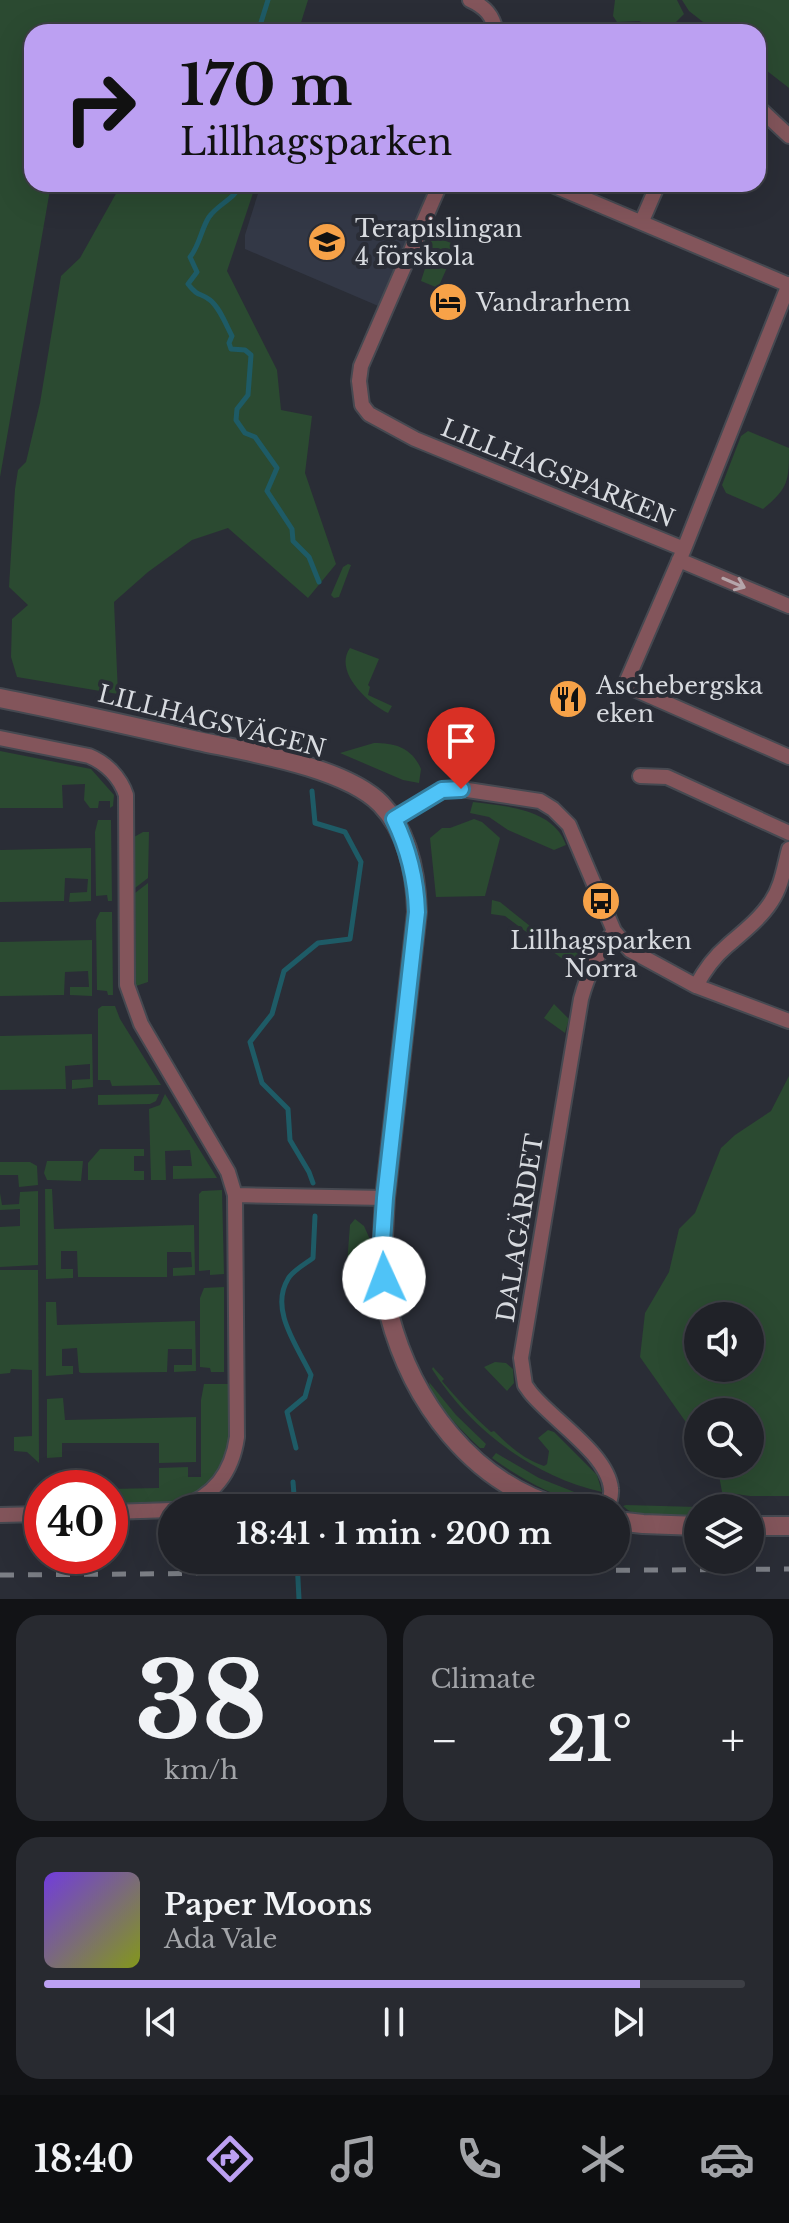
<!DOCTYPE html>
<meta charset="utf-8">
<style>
:root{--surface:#202228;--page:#282a30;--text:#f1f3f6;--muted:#a2a4a8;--line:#3d3f45;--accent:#bca0f2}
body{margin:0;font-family:"Libre Baskerville",serif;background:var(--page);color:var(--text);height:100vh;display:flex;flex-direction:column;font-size:30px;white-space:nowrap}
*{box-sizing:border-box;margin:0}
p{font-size:26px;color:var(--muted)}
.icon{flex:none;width:44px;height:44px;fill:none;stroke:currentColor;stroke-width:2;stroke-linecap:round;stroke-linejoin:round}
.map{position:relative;height:1599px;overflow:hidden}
.sheet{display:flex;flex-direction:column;gap:16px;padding:16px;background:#121316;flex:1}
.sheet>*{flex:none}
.top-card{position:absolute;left:24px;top:24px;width:742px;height:168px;border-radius:24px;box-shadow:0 8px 32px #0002,0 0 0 2px var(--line);background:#bca0f2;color:#111;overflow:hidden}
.controls{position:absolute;left:684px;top:1302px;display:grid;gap:16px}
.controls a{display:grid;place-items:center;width:80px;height:80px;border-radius:50%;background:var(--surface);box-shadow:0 8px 32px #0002,0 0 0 2px var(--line);font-size:40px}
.speed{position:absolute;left:24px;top:1470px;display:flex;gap:16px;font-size:40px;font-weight:700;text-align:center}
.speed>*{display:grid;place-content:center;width:104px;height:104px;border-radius:50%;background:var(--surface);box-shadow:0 8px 32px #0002,0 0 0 2px var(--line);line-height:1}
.speed .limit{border:12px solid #d22;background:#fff;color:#111}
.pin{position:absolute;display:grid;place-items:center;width:68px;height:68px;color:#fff;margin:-82px -34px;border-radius:50% 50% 50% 0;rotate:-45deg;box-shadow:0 0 8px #0007}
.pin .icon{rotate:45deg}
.me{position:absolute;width:88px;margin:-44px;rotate:358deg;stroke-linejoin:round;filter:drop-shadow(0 0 6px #0008)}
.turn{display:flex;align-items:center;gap:28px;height:168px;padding:0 24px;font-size:36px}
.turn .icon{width:104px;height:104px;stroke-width:2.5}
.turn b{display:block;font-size:56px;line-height:68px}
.big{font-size:60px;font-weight:700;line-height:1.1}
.sheet .widget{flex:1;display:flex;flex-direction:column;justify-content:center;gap:12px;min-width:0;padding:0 28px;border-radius:24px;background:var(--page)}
.sheet .dial{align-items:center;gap:0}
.dial b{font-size:104px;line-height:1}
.song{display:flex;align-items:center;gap:24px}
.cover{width:96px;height:96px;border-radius:12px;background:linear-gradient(135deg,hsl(260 70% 55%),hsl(70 70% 35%))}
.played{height:8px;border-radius:4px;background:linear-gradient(90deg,var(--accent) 85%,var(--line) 85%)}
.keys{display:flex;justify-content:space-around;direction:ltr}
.heat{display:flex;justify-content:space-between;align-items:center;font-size:44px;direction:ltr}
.sheet .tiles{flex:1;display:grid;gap:16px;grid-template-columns:1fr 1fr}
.widget:last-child{grid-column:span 2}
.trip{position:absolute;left:158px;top:1494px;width:472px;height:80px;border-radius:40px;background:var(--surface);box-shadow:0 8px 32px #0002,0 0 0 2px var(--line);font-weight:700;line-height:80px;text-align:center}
.tabs{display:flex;height:128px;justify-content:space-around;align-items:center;background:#0d0e10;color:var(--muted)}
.tabs .icon{width:56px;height:56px}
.tabs .active{color:var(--accent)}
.tabs b{font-size:36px;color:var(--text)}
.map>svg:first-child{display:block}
.built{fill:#333846}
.green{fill:#2b4a31;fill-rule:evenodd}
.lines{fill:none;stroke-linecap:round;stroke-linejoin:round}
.stream{stroke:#1e5b66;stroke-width:5}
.minor-casing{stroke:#464951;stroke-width:18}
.tertiary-casing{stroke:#464951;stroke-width:22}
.minor{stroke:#83555b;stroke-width:14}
.tertiary{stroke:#83555b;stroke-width:18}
.rail{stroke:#7c7f86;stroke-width:5;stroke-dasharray:14 14;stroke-linecap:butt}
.oneway{stroke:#b5a5aa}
.route-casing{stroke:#337fa1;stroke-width:20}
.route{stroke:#4fc3f7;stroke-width:14}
.labels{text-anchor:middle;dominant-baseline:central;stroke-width:8;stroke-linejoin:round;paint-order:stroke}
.poi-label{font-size:24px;fill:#d7dadf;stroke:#2a2d36;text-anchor:start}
.street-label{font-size:24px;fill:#d7dadf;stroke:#2a2d36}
</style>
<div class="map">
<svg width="789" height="1599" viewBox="0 0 789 1599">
<rect width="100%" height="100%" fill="#2a2d36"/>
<path class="built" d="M261,184h172l-50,124 -138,-59v-14z"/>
<path class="green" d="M0,0h308l-10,32h-266v152h19l-51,293z
M615,0h62l7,14 -18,18 -27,-11 -22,1 -4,-6z
M682,0h107v88l-31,-24v-32h-42l-27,-21z
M110,184h146l-29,87 50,99 4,40 31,6 -7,57 31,91 -28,34 -80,-70 -36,12 -44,32 -34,30 4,92 -101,-17 -6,-20 1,-38 16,-14 -19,-18 6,-98 3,-19 8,-8 14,-59 21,-127 19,-18 38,-68z
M426,234l31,11 -19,43 -17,-7 7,-22 -13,-5z
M748,431l41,17c0,32 0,40 -26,61l-37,-16 -4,-8 19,-49z
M348,564l3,1 -12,32 -5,1 -3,-3 12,-28z
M350,648l29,11 -11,26 2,2 -2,8 24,11 -4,7c-19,-9 -55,-41 -38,-65z
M374,743c22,0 38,5 47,26l-2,14 -16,-3 -63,-27z
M0,751l91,18 23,26 -1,11 -3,2v-7h-11l-1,7h-8l-6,-8 1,-16 -23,1 1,23h-63z
M473,802c33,4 81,7 93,43l-12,5 -46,-20 -19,-13 -19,-4z
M474,819l8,3 18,16 -15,58 -49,1 -6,-59 12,-10h8z
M98,820h13l1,81h-4l-1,-6 -11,1 -1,-64z
M143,832h6l-1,46 -13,10 -1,-51z
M91,848v53l-22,1 1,-9 17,-1 1,-13 -23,-1 -1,23 -64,1v-52z
M148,883v99l-12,4 -1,-93z
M492,900l8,2 40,32 18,3 27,23 -5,12 -75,-56 -14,-2z
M100,912h12l1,83h-5l-1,-4 -10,-1 -1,-70z
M92,940v56l-22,-1v-8h19l-1,-16 -23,1 -1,23 -64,1v-54z
M554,1004l15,15 -4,14 -21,-15z
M102,1006h13l5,13 41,66 -49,1 -2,-6h-12v-71z
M92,1034l1,53 -21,2v-9l18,-1v-15l-25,2 1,23 -66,1v-54z
M789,1076v420h-39l-28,-4 -5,-28h33v-52h-52v23l-8,-7 -50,-71 5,-44 24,-41 10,-43 16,-16 26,-65 14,-13 36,-24zM698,1316h52v52h-52z
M159,1094l-3,7 -6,3 -52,1v-10z
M165,1094l52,84 -44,1v-13h19l-2,-16 -25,1 1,29h-15l-2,-71 11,-4z
M100,1149h44v7h-10v15h10v9h-56v-17z
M47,1161h36l-2,20 -34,-1 -3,-7z
M0,1162h30l7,4 1,19 -19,2 -1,-12h-18z
M45,1189h7l2,40 140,-4 1,50 -22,1v-8l19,-1 -1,-15h-24v25h-89l-1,-26h-16v18h12v9l-27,1z
M222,1190l2,84 -14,1v-5l-11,1v-77l3,-3z
M38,1191v74l-38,2v-40l20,-1v-17l-20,1v-17l2,12 17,-1 1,-12z
M355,1219l9,7 8,18c-11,9 -8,26 -8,39h-11l-7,-6 4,-52z
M0,1270h38l1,193 -12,-11 -13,-1v-14l18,-1v-66l-21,-1 -1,4 -10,1z
M224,1287v85h-13l-1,-4 -10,-1v-69l4,-10z
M46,1302h10l1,23 138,-4 1,50 -22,1v-7h18v-16h-24l-1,23 -86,1 -2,-1 -2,-24 -15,1v17h11v8l-27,2z
M495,1362l11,1 7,6 1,14 -7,8 -23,-24z
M433,1367l11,12 -2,2c15,18 31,35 49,51l3,-1c15,15 29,28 50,35l3,-2 2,-13 -11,-13 10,-8 6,2 43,43 5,17c-70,-16 -132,-63 -170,-123z
M429,1382l27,33 30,29 -2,4h-4c-16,-15 -49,-47 -51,-66z
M204,1384h24v58c-9,66 -66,62 -118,63v-16l49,-1v-20l29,-1v10h13v-77z
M63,1398l2,22 131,-3v45l-37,1v-20h-97v14l-15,1v-59z
M496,1453l43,25 58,23 -10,4c-35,-9 -66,-26 -95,-47z
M623,1506l3,-1 107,3h-35v9c-21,0 -60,5 -75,-11z"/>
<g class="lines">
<path class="stream" d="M258,32l10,-32
M241,184c-6,15 -23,20 -32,33 -8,12 -9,28 -19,40l7,15 -9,12c11,14 12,8 22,16 10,8 16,25 22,36l-3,7 2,6 14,1 6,5 -3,40 -11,14 -1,11 9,13 10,4 22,31 -10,23 25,38 1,12 16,16 10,25
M312,791l3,32 30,9 16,30 -11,77 -32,4 -34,28 -12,43 -22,28 12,41 26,26 2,31 19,32 4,11
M296,1448l-9,-36 18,-15 6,-22c-13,-28 -42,-65 -23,-96 4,-8 17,-15 25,-21l2,-42
M293,1482l2,26
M297,1560l2,39"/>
<g class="minor-casing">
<path id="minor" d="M470,0c15,7 23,15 26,32
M758,107l31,29
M440,184l-79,182 -2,15 3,24 7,9 46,25 269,110
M550,184l239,101
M642,221l16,-37
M789,284l-105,265 -59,136 164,72
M679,560l110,46
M0,738l89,18c17,7 31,21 37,39l1,190 14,39 87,148 7,23 150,3
M640,776l27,1 122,56
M394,819l48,-29 19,-1 79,12 13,8 16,16 45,106 16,19 66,36 93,35
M696,986c8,-15 18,-29 31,-40 15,-13 33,-27 44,-44 11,-16 13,-35 18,-53
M180,1508c34,-12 52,-35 57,-71l-2,-242
M608,1508c1,-6 4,-13 3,-19 -3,-35 -60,-70 -81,-97l-5,-7 -4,-27 60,-359c7,-26 17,-47 33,-68
M110,1512l62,-2
M0,1515l42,-1"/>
</g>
<g class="tertiary-casing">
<path id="tertiary" d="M0,698c66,13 132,28 198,43 51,11 147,26 183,63 28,29 35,70 36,108l-32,286c-2,38 -6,79 4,116 23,88 82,168 172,194
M616,1521l27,3 55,2
M750,1526h39"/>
</g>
<use href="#minor" class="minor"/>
<use href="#tertiary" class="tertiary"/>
<path class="rail" d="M0,1575l789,-6"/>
</g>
<defs><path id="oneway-shaft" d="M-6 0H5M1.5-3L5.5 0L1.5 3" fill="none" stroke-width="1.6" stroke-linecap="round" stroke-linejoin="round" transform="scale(2)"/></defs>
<use class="oneway" href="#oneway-shaft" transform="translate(734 583) rotate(23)"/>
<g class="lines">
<g class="route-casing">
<path id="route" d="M384,1278l-2,-36 3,-44 32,-286c-1,-34 -8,-62 -23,-93l48,-29 19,-1"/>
</g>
<use href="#route" class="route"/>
</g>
<defs>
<g id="school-disc" transform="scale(2)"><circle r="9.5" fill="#f7a248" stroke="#2a2d36"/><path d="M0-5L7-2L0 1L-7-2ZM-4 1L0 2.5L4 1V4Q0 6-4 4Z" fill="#111"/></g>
<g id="hotel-disc" transform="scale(2)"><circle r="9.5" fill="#f7a248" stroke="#2a2d36"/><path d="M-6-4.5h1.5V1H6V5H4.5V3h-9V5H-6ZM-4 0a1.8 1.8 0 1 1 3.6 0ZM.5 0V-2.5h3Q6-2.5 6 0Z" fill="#111"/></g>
<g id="restaurant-disc" transform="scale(2)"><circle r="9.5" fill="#f7a248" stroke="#2a2d36"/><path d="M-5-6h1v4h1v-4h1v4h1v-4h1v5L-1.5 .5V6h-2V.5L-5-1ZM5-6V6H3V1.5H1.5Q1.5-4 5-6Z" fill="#111"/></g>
<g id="bus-disc" transform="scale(2)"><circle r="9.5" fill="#f7a248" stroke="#2a2d36"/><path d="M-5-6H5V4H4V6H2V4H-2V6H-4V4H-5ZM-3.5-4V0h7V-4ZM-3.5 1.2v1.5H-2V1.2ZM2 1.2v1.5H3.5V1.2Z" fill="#111"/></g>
</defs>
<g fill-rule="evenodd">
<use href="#school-disc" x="327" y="242"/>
<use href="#hotel-disc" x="448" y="302"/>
<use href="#restaurant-disc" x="568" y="699"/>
<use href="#bus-disc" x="601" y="901"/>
</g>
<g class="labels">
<g class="poi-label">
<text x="355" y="228">Terapislingan<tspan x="355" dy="28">4 förskola</tspan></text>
<text x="476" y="302">Vandrarhem</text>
<text x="596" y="685">Aschebergska<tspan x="596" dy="28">eken</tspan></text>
<text x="601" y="940" text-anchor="middle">Lillhagsparken<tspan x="601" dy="28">Norra</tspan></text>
</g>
<g class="street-label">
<text transform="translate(558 473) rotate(22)">LILLHAGSPARKEN</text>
<text transform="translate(212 721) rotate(14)">LILLHAGSVÄGEN</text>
<text transform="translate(520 1228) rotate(-81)">DALAGÄRDET</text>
</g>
</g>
</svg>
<div class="controls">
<a><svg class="icon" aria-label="sound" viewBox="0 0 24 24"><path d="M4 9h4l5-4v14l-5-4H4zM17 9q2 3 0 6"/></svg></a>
<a><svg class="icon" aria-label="search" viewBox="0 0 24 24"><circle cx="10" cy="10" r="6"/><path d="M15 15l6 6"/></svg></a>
<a><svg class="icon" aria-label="layers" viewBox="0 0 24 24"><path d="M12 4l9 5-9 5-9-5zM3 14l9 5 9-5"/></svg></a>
</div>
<div class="speed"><div class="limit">40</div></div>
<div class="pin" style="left:461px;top:789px;background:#d93025"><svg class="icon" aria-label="arrive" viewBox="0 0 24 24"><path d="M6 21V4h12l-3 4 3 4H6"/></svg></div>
<svg class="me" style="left:384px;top:1278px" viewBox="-20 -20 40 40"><circle r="19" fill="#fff"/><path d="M0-13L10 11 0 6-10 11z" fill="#4fc3f7"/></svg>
<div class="trip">18:41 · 1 min · 200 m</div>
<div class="top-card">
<div class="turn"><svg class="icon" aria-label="right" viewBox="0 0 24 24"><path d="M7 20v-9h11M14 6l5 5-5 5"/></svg><div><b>170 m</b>Lillhagsparken</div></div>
</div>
</div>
<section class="sheet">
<div class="tiles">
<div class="widget dial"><b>38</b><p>km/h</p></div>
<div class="widget"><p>Climate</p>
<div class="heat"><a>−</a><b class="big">21°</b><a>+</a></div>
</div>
<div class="widget">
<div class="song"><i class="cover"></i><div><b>Paper Moons</b><p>Ada Vale</p></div></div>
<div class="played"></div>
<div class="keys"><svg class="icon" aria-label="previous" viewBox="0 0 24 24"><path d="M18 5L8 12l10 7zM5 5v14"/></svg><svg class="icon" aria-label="pause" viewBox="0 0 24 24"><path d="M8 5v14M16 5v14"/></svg><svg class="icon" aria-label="next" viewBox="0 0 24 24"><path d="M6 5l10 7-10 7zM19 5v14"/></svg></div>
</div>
</div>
</section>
<nav class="tabs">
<b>18:40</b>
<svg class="icon active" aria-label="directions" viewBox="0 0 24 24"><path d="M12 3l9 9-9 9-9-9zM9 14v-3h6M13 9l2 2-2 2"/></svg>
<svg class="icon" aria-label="music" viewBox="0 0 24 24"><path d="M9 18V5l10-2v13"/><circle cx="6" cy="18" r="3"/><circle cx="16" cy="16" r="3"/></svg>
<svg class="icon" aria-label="phone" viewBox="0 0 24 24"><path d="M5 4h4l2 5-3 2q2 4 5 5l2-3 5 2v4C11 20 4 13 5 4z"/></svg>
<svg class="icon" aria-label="climate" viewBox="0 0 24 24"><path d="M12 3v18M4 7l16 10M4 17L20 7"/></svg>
<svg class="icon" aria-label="car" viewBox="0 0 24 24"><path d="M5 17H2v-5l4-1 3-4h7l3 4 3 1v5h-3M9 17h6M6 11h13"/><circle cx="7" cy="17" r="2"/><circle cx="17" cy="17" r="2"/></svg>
</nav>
